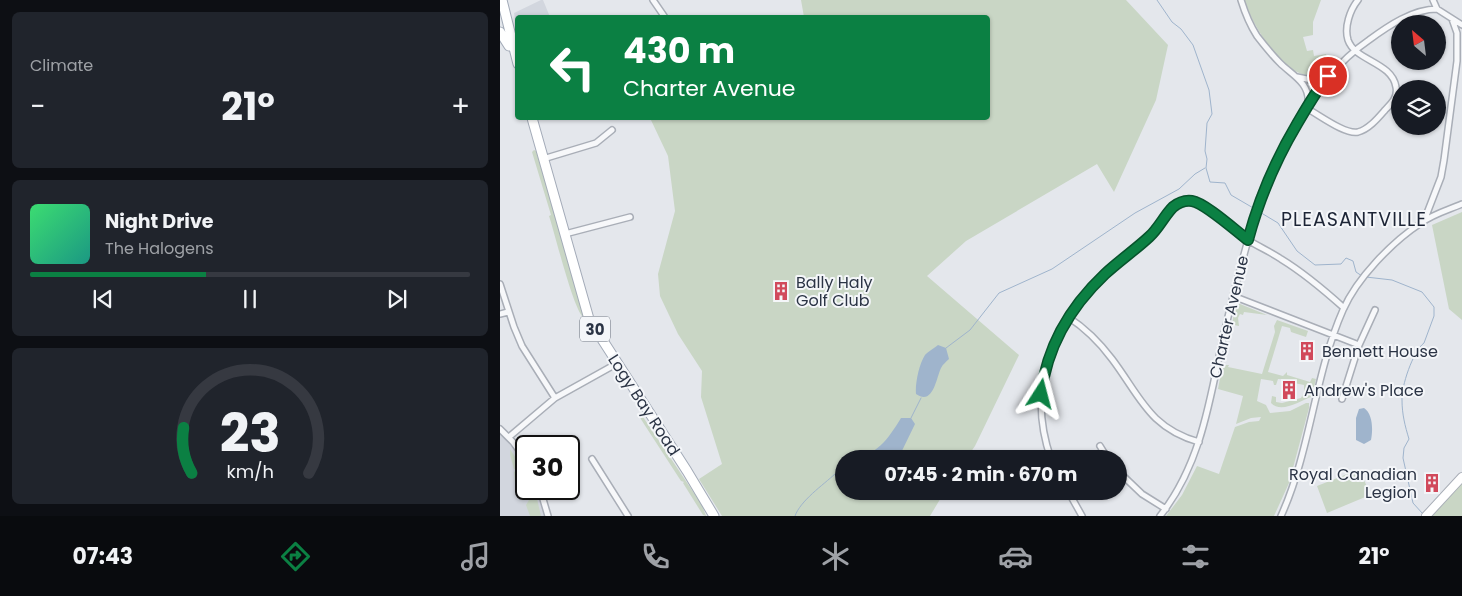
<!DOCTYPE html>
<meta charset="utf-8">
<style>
:root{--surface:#171b24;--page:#20242c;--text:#f1f3f6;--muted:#9ea1a6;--line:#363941;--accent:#0b8043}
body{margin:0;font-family:Poppins,sans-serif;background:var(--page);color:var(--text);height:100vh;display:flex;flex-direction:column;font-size:19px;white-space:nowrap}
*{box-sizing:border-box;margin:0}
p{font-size:16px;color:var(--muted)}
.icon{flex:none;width:28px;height:28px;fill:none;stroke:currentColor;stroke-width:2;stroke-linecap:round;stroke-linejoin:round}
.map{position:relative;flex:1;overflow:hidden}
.sheet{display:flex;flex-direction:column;gap:12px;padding:12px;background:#0d0f14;width:500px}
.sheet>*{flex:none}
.banner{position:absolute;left:15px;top:15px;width:475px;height:105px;border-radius:5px;box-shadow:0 1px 4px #0004;background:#0b8043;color:#fff;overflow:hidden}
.needle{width:32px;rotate:332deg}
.buttons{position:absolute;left:891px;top:15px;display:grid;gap:10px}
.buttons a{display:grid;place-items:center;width:55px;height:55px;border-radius:50%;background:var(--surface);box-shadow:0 1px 4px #0004;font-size:25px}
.speed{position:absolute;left:15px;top:435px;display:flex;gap:10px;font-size:25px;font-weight:700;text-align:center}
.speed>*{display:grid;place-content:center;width:65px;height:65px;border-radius:50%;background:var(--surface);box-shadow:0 1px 4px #0004;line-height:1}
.speed .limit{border:2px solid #111;border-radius:8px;background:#fff;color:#111}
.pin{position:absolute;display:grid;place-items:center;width:42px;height:42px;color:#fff;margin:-21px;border:2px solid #fff;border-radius:50%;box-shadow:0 1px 5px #0007}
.me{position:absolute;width:55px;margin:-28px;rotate:9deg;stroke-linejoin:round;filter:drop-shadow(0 0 4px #0008)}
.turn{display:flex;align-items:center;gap:18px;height:105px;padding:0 25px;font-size:22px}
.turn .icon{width:65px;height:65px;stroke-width:2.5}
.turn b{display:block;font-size:35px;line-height:42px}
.big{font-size:38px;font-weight:700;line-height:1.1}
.sheet .card{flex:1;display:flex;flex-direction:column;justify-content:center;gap:8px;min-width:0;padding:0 18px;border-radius:8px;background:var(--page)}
.sheet .dial{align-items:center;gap:0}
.dial svg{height:130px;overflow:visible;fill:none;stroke:var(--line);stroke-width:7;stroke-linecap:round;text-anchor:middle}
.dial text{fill:var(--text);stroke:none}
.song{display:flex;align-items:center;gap:15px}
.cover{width:60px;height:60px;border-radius:8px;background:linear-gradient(135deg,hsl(140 70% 55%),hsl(170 70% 35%))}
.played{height:5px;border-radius:2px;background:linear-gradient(90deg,var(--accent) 40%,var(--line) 40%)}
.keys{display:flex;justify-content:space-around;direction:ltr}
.heat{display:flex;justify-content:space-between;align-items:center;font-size:28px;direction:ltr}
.trip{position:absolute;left:335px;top:450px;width:292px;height:50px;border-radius:25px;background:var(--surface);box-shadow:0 1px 4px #0004;font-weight:700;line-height:50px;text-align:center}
.tabs{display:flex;height:80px;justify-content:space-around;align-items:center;background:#090b0e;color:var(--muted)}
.tabs .icon{width:35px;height:35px}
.tabs .on{color:var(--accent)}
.tabs b{font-size:22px;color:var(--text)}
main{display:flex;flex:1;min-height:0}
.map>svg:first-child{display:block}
.built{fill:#d2d6de}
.green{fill:#c9d6c5}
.water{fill:#9fb4cc}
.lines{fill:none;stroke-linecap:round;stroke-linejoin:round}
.stream{stroke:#9fb4cc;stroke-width:1}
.street-casing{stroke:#a9aeb7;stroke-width:8}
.secondary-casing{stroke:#a9aeb7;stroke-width:10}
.primary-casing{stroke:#a3abb8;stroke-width:11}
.street{stroke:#f7f8fa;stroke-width:5}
.secondary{stroke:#fff;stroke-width:8}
.primary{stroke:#fff;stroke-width:9}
.route-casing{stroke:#07532c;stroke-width:12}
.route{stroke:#0b8043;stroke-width:9}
.labels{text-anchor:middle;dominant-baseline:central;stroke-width:4;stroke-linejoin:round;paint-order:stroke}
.shield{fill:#f4f6f9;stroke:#676e7b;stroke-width:1}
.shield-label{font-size:15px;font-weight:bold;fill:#2b3445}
.poi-label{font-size:16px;fill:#2b3445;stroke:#f4f6f9;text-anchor:start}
.street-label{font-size:16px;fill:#2b3445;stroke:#f4f6f9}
.quarter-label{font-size:19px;letter-spacing:1px;fill:#1d2536;stroke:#f4f6f9}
</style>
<main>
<section class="sheet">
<div class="card"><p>Climate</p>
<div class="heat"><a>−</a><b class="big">21°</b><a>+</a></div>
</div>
<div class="card">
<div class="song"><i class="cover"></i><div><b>Night Drive</b><p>The Halogens</p></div></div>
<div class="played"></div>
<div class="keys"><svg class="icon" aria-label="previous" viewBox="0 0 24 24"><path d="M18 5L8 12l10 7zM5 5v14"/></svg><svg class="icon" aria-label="pause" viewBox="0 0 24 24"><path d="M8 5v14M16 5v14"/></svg><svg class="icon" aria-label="next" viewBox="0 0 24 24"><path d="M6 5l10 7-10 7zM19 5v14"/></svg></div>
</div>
<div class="card dial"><svg viewBox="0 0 100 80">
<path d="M14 69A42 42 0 1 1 86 69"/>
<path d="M14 69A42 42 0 0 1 9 41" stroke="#0b8043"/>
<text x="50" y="56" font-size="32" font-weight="700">23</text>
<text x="50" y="72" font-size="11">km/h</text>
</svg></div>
</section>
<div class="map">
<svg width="962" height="516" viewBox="0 0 962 516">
<rect width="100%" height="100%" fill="#e4e7ec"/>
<path class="built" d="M41,0h2l7,17 -32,1 -1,12 -3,-17z
M0,429l26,31v29h14l8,27h-48z"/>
<path class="green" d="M301,0h325l42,45 -12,55 -42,92 -17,-28 -131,77 -39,35 92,79 -44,91 -9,13h-122v32h101l-15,25h-208l-23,-37 23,-15 -21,-67 1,-26 -24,-37 -18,-38 -2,-22 17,-63 -7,-55 -18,-38h338v-100l-184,-1z
M744,0h77l-8,22v13l-10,2 4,14 6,-1 1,6 12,-2 4,14c-37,30 -76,-40 -86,-68z
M34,150l2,1 48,164 -1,2c-10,-9 -28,-83 -34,-101l2,-1 -19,-63z
M962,212v108l-13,-11 -17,-84z
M738,304h2l27,11 -23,-3 -1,3 -3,-1 -2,4 1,8 -5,-1 -3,4 4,-20z
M777,320l31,11 -2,6 -15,-5 -1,-4 -8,-2 -14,46 15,4 4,-4v3l23,7 2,-4 4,1 -2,8h-4l-6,6v-8l-10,-2v-3l-16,-1 -2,6h-2l-1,-4 -12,-2 -4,22 9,4 4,8 20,-2 16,-8h3v5l-20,75 -15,33h-108l16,-21 15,-29 22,8 16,-47 14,-5 10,-1 2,-4 -10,1 -15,6 7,-28 -25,-7 4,-21 4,-3h3l-1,2 34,7 13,-42 -1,-6z
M811,388l2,1 -2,8c-11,4 -30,17 -40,6l1,-7 4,1v5l6,1 19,-5 2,-4z
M141,414l61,91 4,11 -3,-1 -20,-32 1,-1 -3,-1 -37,-57 -5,-8z
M10,449l16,25v15h7l1,3 -8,1 -11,-10 -1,-11 3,-2v-1h-3l-4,-14z
M860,469l10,26 -43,18 -10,-27z
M962,481v35h-31z
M34,498l3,1 4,17h-11l-4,-11 3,-5z"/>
<path class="water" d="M438,345l8,3 3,11c-3,3 -6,5 -8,9 -5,11 -8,38 -25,26 -1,-10 3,-30 9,-39 3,-3 9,-7 13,-10z
M864,408c9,6 9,22 7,32l-7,4 -8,-4v-22l3,-9z
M401,418h10l4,6 -17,35h-48c27,-3 38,-20 51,-41z"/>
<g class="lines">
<path class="stream" d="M657,0l15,22 9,7 12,16 16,45 3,24 -5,9 -2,28 2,8 -1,9 4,14 15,1 6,12 24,14
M758,211l20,12 19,28 18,14 26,-1 5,-6 7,3 3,11 6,4
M866,277l26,3 30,12 12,15v9l-10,27c-11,8 -23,44 -22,57 0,14 3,26 7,39l-5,9 -1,10 10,45 10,11
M446,348l24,-18 29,-37 53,-24 83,-56 44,-24 16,-15 10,-6
M411,418l10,-20
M295,516c5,-15 28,-31 40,-42"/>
<g class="street-casing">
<path id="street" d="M153,0l11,16
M741,0c4,13 9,25 16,36 7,9 15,19 23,27 12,12 30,20 28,40
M933,0l4,9
M797,77l15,3 13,-3
M806,108c12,6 39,27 52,24 11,-3 20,-14 27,-22 7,-7 13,-13 11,-23 -4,-25 -41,-26 -48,-47 -4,-13 2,-30 10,-40
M43,159l53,-16 16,-13
M924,221l17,-44 3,-17 13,-99v-28l-5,-14
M65,234l65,-17
M0,284l14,43 8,19 33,52
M733,296l126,49
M0,314l8,-2
M568,317c17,11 32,26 44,42 28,37 37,69 87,83
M842,399l17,-54 16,-35
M0,429l13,13 13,18
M9,437l46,-39 61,-34
M600,446l8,13
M92,459l36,57
M551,459c-25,-72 0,-134 54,-185 14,-14 32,-24 46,-39 12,-12 18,-33 38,-34 13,-1 46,31 59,39 11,7 23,12 33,19 23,14 43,31 63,49
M619,472l23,22 24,15
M40,489l8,27
M568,491l14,25
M660,516c39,-49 49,-110 61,-169 8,-36 17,-71 27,-107 3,-11 5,-22 9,-33 11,-30 25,-57 41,-85 20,-33 39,-60 71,-82 19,-14 44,-31 68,-31l25,16
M781,516c30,-66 33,-140 62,-206 14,-32 49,-68 78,-87 12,-9 27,-13 41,-19"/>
</g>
<g class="secondary-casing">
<path id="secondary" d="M926,516l36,-39"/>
</g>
<g class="primary-casing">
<path id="primary" d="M2,0l16,64
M0,32l9,14
M32,118l57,201 98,152 27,45"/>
</g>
<use href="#street" class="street"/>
<use href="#secondary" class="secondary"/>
<use href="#primary" class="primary"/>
</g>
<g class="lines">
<g class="route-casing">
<path id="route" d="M541,394c6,-48 29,-87 64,-120 14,-13 30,-24 44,-37 10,-9 15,-21 24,-30 5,-4 12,-7 19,-6 13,2 44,30 56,39 11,-41 27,-79 49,-116 10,-17 19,-33 31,-48"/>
</g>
<use href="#route" class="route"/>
</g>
<defs>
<g id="building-bare" transform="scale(1.5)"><path d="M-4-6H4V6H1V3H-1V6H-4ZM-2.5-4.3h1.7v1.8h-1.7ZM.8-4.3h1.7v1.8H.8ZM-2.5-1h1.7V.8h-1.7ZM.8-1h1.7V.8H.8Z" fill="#d1495b" stroke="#f4f6f9" stroke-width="2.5" paint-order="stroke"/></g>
</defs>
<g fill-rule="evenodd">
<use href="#building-bare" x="281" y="291"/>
<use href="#building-bare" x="807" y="351"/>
<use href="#building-bare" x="789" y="390"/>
<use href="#building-bare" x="932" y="483"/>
</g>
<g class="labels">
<rect class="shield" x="80" y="316.5" width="30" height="25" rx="4"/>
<g class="shield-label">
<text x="95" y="329">30</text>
</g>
<g class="poi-label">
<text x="296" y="282">Bally Haly<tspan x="296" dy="18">Golf Club</tspan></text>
<text x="822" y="351">Bennett House</text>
<text x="804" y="390">Andrew's Place</text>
<text x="917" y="474" text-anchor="end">Royal Canadian<tspan x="917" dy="18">Legion</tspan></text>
</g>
<g class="street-label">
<text transform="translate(729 317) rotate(-77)">Charter Avenue</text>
<text transform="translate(144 405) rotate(57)">Logy Bay Road</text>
</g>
<g class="quarter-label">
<text x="854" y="219">PLEASANTVILLE</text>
</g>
</g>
</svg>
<div class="buttons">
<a><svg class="needle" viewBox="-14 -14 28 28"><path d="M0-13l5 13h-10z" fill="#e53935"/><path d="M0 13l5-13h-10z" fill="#9ea1a6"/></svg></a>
<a><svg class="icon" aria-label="layers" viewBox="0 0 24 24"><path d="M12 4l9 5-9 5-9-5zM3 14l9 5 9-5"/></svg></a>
</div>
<div class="speed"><div class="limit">30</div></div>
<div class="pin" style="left:828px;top:76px;background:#d93025"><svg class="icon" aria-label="arrive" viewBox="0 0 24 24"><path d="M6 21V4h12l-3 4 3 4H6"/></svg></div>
<svg class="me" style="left:541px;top:394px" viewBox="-20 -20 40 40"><path d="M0-17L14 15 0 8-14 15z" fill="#0b8043" stroke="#fff" stroke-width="4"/></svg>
<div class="trip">07:45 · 2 min · 670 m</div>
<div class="banner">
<div class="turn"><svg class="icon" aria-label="left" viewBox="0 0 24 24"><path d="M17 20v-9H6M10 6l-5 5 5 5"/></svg><div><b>430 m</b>Charter Avenue</div></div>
</div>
</div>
</main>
<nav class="tabs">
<b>07:43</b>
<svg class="icon on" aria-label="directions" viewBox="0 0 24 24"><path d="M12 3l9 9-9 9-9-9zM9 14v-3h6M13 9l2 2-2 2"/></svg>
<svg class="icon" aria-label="music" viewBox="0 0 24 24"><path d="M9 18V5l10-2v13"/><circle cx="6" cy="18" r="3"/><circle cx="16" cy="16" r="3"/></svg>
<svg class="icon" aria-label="phone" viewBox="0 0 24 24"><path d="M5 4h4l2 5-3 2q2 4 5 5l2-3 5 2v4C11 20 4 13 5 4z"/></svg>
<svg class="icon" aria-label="climate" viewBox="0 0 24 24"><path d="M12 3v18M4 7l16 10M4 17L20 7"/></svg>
<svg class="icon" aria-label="car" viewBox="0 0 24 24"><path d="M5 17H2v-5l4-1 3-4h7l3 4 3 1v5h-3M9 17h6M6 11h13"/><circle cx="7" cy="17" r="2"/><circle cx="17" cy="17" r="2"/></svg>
<svg class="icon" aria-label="filters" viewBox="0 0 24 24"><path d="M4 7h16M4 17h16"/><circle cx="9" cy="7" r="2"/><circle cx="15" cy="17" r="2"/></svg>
<b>21°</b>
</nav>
